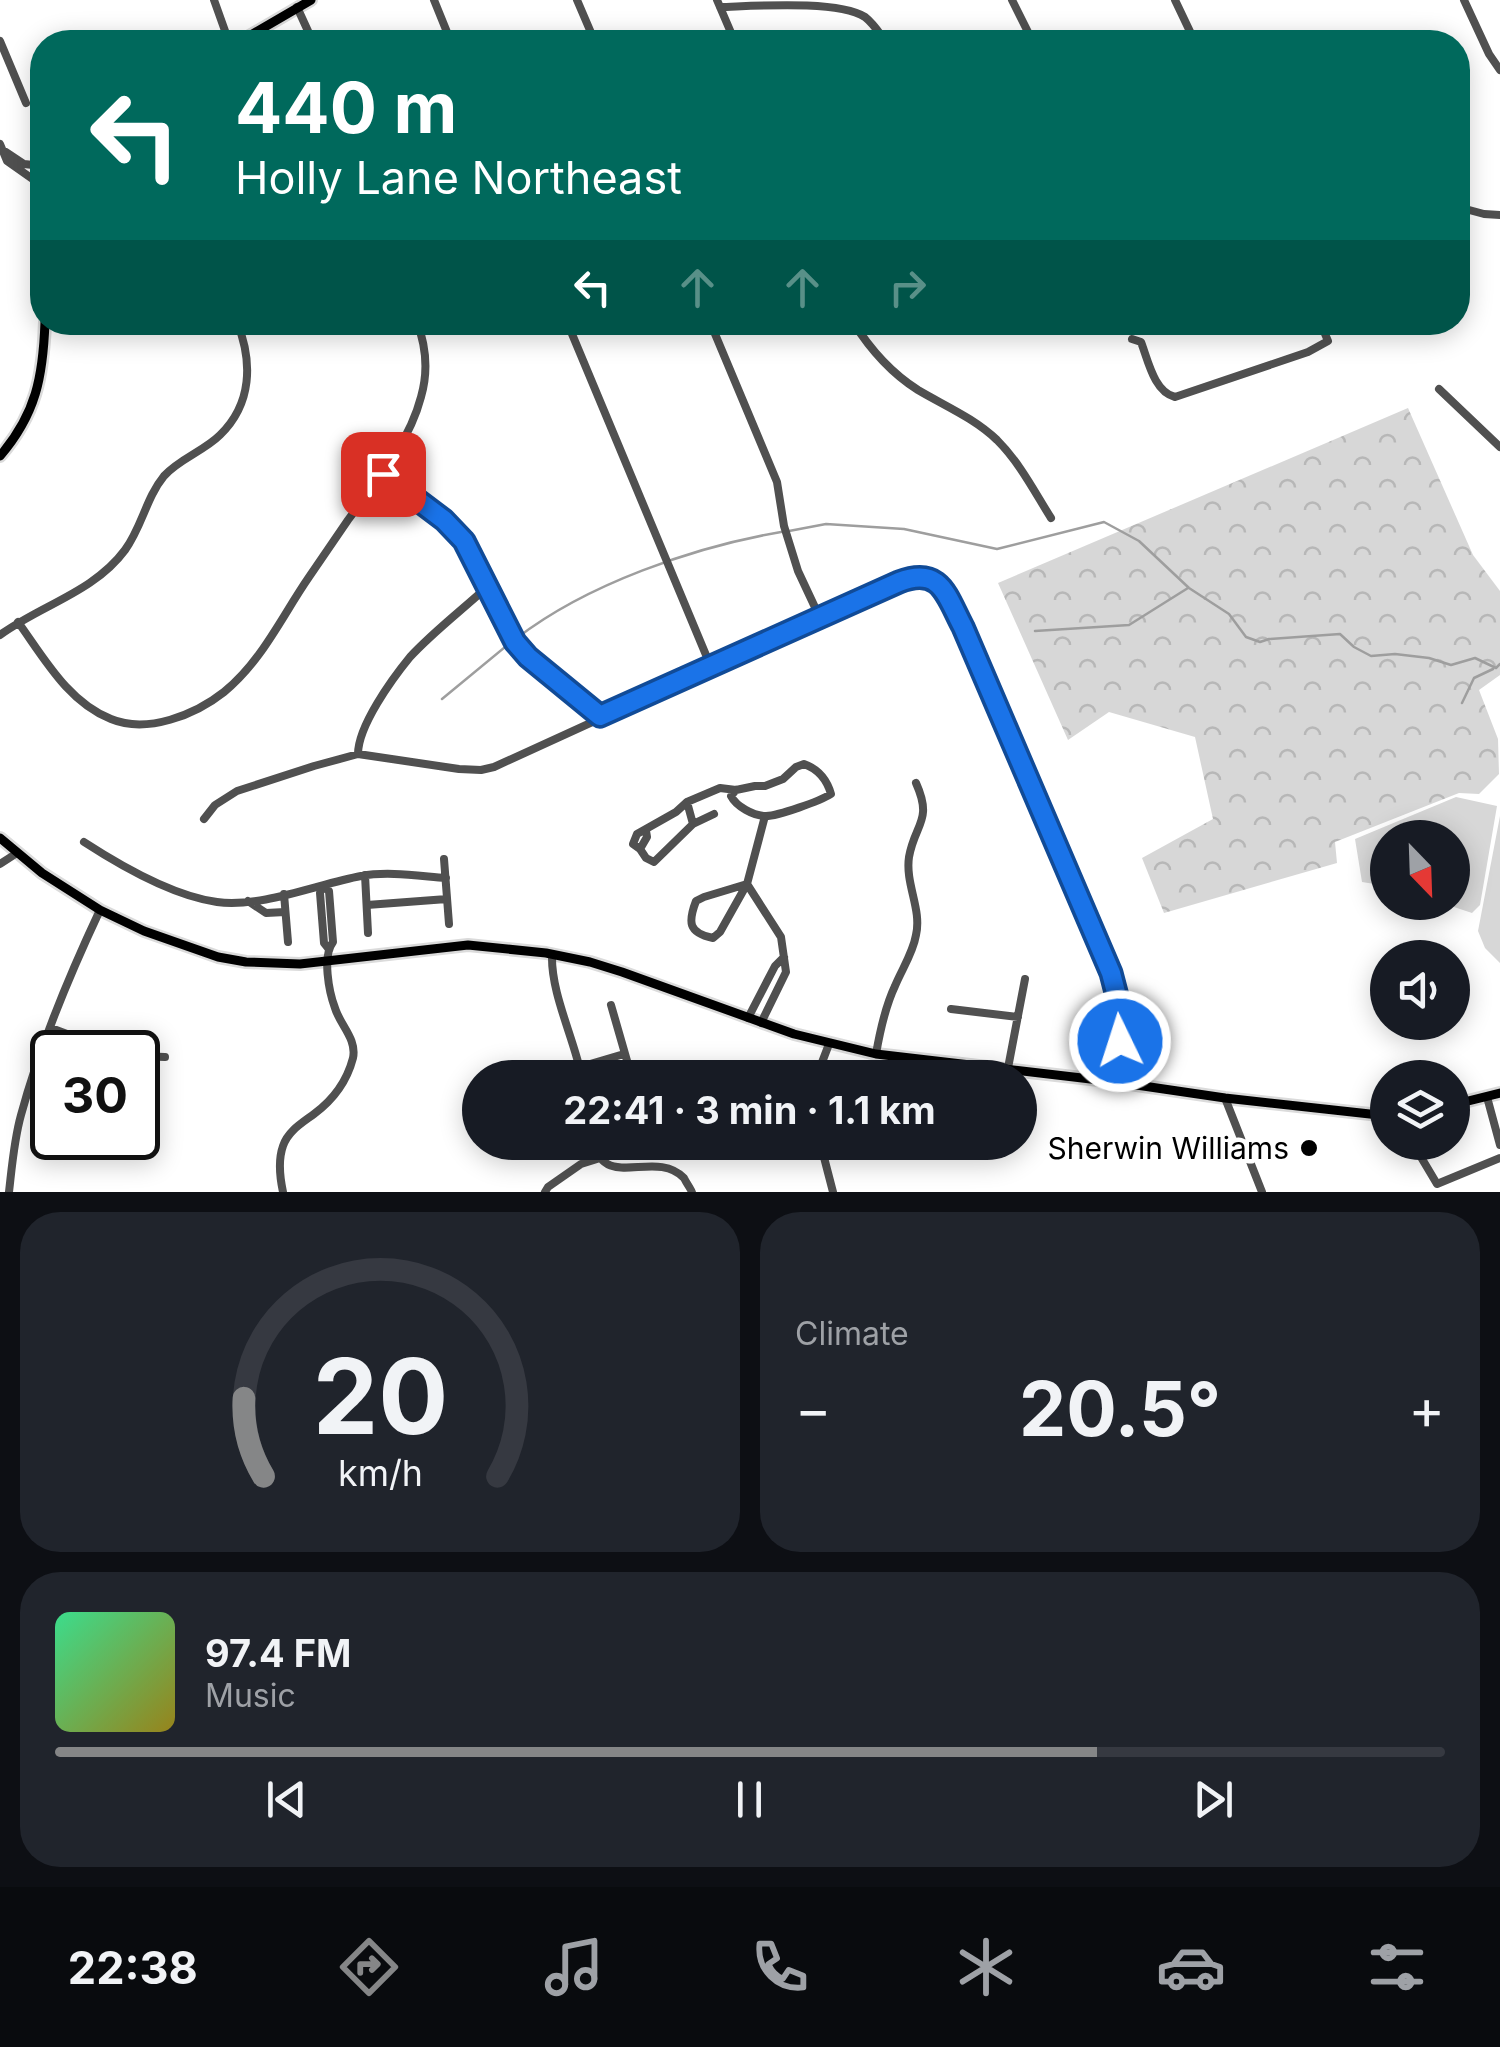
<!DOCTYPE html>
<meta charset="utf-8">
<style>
:root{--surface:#171b24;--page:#20242c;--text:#f1f3f6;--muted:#9ea1a6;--line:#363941;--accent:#858687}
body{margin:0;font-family:Inter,sans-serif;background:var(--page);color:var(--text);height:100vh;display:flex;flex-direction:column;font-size:38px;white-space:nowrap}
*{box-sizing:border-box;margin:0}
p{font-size:32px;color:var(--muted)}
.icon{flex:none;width:55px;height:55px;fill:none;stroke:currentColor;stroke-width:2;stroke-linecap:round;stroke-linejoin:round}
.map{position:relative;height:1192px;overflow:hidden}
.sheet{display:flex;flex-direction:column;gap:20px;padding:20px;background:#0d0f14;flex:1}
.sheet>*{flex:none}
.top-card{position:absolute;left:30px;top:30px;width:1440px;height:305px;border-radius:40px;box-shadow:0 5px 25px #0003;background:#00695c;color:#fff;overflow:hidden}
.needle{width:65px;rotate:157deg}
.tools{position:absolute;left:1370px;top:820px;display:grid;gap:20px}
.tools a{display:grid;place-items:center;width:100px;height:100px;border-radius:50%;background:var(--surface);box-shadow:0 5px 25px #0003;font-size:50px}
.speed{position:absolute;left:30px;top:1030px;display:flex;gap:20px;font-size:50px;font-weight:700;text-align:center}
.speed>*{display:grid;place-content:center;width:130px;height:130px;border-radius:50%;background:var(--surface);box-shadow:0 5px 25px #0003;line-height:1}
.speed .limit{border:5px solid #111;border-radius:15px;background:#fff;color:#111}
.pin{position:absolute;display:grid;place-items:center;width:85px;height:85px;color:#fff;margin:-42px;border-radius:20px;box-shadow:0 5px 15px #0006}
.me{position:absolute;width:110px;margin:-55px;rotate:356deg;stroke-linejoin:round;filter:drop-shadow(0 0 8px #0008)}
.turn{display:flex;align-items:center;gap:35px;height:210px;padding:0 40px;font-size:45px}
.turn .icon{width:130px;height:130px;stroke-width:2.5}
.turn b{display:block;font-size:70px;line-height:85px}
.lanes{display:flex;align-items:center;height:95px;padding:0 40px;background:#0003;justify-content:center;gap:50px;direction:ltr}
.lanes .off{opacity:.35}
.big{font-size:75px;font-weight:700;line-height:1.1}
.sheet .tile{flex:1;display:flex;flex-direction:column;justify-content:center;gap:15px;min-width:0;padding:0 35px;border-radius:40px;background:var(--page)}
.sheet .dial{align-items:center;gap:0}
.dial svg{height:260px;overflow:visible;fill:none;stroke:var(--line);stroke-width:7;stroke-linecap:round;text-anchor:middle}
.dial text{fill:var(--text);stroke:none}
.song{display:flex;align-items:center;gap:30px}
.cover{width:120px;height:120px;border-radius:15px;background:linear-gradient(135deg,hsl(150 70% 55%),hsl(50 70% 35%))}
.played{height:10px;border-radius:5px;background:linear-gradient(90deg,var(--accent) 75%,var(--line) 75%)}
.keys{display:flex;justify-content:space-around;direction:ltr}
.heat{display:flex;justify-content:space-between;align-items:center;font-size:55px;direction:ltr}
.sheet .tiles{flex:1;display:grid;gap:20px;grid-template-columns:1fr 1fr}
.tile:last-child{grid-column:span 2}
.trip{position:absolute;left:462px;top:1060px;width:575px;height:100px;border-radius:50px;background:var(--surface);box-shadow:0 5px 25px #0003;font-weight:700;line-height:100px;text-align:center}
.tabs{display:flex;height:160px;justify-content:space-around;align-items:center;background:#090b0e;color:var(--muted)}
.tabs .icon{width:70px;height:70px}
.tabs .on{color:var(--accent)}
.tabs b{font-size:45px;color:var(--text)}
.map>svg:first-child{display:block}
.forest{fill:url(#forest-crowns)}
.pitch{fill:#d7d7d7}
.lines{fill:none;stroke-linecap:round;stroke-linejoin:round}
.stream{stroke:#9e9e9e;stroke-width:2.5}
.major-casing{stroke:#dbdbdb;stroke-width:14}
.minor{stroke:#505050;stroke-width:8}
.major{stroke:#000;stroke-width:9}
.route-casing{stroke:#114b97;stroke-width:25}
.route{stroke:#1a73e8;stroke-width:18}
.poi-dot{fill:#000;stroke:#fff;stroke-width:4}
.labels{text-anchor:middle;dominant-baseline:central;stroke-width:9;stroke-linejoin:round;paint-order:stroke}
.poi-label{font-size:30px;fill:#000;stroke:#fff;text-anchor:end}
</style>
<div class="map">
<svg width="1500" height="1192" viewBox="0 0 1500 1192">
<defs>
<pattern id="forest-crowns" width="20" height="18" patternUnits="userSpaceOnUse" patternTransform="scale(2.5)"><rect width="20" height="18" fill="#d7d7d7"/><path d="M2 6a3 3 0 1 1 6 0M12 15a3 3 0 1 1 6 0" fill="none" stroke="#b7b7b7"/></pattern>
</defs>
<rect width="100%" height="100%" fill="#fff"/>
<path class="forest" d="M1408,408l65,147 27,36v84l-21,15 19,49 1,35 -20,20 -20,-1 -124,49 2,21 -173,50 -22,-55 71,-39 -18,-82 -86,-25 -41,28 -70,-157z"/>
<path class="pitch" d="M1456,797l41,9 -17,99 -8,8 -30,-10 10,-1v-64h-64l-1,48 -25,-4 -7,-43z
M1500,816v147l-15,-15 -7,-17z"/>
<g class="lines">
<path class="stream" d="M789,531l37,-7 78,5 93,20 107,-27 35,19 50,47 40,26 17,23 14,5 9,-3 71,-5 14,13 17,9 24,-2 34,4 22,7 24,-7 21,10 4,-4
M1035,631l94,-6 59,-37
M517,638c70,-54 177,-91 264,-106
M442,699l68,-56
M1462,703l12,-25 19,-9"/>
<g class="major-casing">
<path id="major" d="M239,42l72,-42
M0,456c36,-42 43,-79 45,-134
M0,838l42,35 58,37 44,21 74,26 28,5 54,2 168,-19 78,8 44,9 32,10 172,62 82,20 240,28 109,16 163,18
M1452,1105l48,-12"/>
</g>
<path class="minor" d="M214,0l15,42
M434,0l17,42
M577,0l18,42
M717,0l18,42
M1012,0l21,42
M1175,0l20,42
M1464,0l25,54 11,16
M297,7l16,35
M720,7c36,-1 118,-7 145,10 9,7 15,17 21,25
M0,41l26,62
M0,144l7,17 27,19 8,2
M6,152l18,12 18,2
M1458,207l26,7 16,1
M567,322l144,345
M710,322l67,160 7,44 14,45 22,47
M853,322c17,27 38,51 65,68 27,16 56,28 79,50 23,23 37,51 54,78
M1132,339l9,3c7,18 13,50 34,55l133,-45 20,-11 -8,-19
M1439,389l61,58
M383,474l61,46 20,21 51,101 13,15 72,60
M18,622c26,36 50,80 93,97 36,15 84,-4 113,-27 38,-31 58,-76 85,-115 13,-19 26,-38 39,-57 28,-38 61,-77 73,-123 7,-24 5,-51 -4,-75
M0,635c41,-30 94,-43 125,-85 17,-23 21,-52 39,-74 15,-17 40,-25 56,-41 32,-31 33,-73 17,-113
M358,754c0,-28 34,-75 52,-97 23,-25 52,-47 77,-70
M204,819l11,-14 22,-14 77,-25 44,-12 101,15 22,1 13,-3 405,-185 14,-6h17l13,13 20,38 148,346c10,35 12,73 5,109
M693,824l21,-10
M646,831l1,6 -7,12 6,9 8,4 39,-38 -6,-22 33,-14 16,2 19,-4h10l18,-7 13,-12 8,-3c14,5 23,16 27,30 -11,7 -53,22 -65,22 -13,0 -30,-10 -35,-20l5,-6
M84,842c37,24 89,54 133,60 44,6 101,-18 144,-26 27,-5 58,0 85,2
M640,849l-7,-5 4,-10 39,-22 11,-10
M444,859l5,65
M0,864l17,-11
M365,875l3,58
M747,884l-27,48 -7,6c-25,-5 -25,-16 -17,-37l8,-4z
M322,886l-2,7 4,50 4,5
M284,894l4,48
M248,901l18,12 19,-1
M367,905l80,-6
M552,955c-1,39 22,83 30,123
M611,1005l21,73
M951,1009l67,8
M748,1018l27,-52 9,-9
M761,1023l25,-51 -5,-35 -34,-53 18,-68
M51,1028l64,24
M876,1054c4,-23 9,-47 19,-68 7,-17 18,-33 21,-51 6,-26 -11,-51 -7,-78 6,-34 24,-36 7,-74
M138,1056l27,1
M580,1067l44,-13
M1008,1068l17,-89
M819,1078l2,-13 8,-21
M1487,1097l13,48
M1225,1098l37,94
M594,1142c10,50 61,6 90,36 0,1 8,13 8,14
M820,1142l13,50
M1412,1142l25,42 63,-26
M9,1192c3,-26 5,-52 12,-77 19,-70 48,-139 79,-205
M283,1192c-3,-14 -5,-32 0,-46 5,-15 19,-23 31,-32 19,-14 33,-33 39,-56 4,-19 -13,-33 -18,-50 -6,-16 -13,-52 -2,-66l-4,-51 -7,-5
M545,1192l3,-5 33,-23 16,-5"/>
<use href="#major" class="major"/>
</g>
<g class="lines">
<g class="route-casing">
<path id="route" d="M383,474l61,46 20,21 51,101 13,15 72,59 299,-134c42,-16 47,13 64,45l148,346 7,27 2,41"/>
</g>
<use href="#route" class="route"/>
</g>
<circle class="poi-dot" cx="1309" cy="1148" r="10"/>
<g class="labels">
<g class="poi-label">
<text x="1289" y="1148">Sherwin Williams</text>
</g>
</g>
</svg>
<div class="tools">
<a><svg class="needle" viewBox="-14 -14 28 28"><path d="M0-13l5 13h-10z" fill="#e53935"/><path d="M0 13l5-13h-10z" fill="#9ea1a6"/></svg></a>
<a><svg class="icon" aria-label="sound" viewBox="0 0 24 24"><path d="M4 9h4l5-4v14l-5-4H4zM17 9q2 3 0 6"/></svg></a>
<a><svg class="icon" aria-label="layers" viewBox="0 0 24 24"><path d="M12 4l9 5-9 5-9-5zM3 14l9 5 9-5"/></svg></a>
</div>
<div class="speed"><div class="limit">30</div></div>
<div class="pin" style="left:383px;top:474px;background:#d93025"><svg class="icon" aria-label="arrive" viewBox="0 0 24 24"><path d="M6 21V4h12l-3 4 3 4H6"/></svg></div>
<svg class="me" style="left:1120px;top:1041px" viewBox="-20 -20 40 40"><circle r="17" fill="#1a73e8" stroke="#fff" stroke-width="3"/><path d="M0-11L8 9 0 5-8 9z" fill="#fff"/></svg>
<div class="trip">22:41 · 3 min · 1.1 km</div>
<div class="top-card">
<div class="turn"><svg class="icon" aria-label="left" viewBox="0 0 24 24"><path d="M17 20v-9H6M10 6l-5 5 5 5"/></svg><div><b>440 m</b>Holly Lane Northeast</div></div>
<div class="lanes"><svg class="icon" aria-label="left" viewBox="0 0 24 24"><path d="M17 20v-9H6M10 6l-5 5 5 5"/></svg><svg class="icon off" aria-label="ahead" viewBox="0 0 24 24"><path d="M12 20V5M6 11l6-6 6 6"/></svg><svg class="icon off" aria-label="ahead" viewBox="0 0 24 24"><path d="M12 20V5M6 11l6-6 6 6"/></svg><svg class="icon off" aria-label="right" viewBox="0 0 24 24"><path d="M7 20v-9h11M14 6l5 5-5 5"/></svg></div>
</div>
</div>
<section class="sheet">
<div class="tiles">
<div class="tile dial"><svg viewBox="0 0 100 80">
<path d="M14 69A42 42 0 1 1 86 69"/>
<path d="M14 69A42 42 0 0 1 8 45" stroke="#858687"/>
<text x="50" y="56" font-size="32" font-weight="700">20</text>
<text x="50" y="72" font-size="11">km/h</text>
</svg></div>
<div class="tile"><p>Climate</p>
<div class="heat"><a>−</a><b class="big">20.5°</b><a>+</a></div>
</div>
<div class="tile">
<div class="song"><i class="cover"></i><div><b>97.4 FM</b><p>Music</p></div></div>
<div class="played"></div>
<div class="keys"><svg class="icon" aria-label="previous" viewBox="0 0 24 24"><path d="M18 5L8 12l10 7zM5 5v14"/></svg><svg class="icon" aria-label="pause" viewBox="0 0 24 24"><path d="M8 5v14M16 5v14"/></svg><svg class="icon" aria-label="next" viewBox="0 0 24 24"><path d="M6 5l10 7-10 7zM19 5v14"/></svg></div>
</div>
</div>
</section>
<nav class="tabs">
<b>22:38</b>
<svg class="icon on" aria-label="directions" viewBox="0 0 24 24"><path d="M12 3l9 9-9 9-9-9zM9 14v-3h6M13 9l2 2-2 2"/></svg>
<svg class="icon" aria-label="music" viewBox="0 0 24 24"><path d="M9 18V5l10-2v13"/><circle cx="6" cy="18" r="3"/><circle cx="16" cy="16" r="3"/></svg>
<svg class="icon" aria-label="phone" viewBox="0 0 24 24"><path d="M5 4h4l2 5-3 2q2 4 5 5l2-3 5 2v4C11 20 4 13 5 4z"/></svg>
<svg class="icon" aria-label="climate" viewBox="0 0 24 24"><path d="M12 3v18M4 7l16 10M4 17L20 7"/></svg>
<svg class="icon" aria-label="car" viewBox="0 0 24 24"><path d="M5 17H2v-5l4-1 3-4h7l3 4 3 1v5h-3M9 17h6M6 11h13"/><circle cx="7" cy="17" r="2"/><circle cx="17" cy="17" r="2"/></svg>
<svg class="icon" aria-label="filters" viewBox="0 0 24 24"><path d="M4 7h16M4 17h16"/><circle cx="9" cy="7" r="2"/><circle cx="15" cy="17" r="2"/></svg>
</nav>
